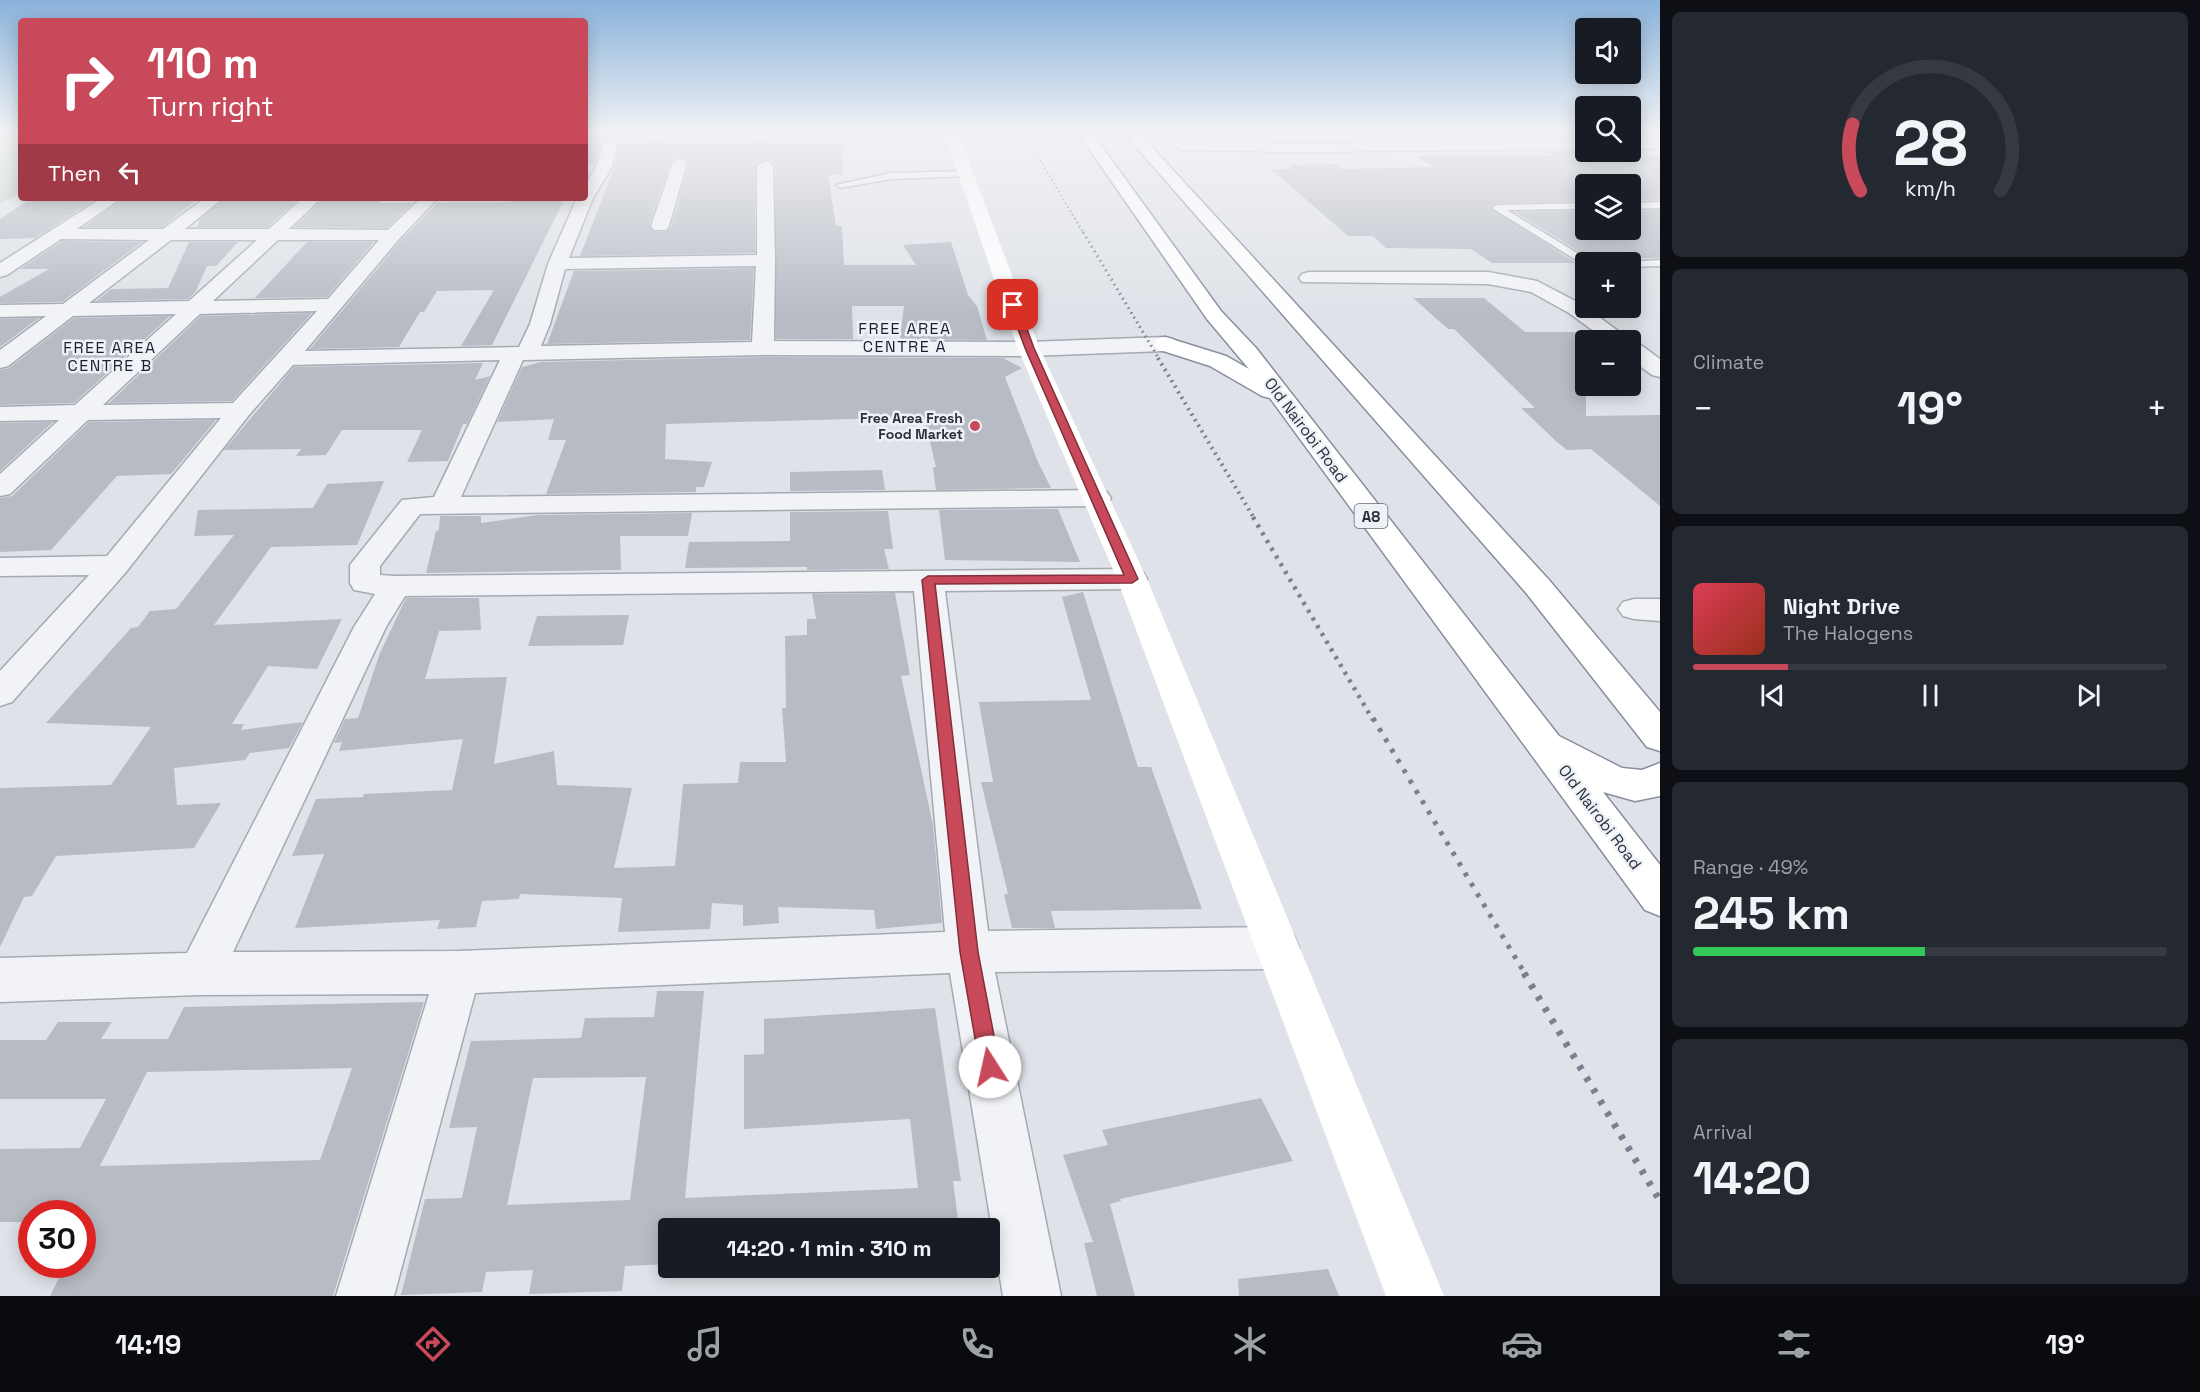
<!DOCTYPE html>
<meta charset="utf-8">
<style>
:root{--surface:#171b24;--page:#242831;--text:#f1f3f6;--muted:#9ea1a6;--line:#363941;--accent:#c84959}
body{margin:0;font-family:"Space Grotesk",sans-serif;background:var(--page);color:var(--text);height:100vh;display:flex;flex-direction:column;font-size:22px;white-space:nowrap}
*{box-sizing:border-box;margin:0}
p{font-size:20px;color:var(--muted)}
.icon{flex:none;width:33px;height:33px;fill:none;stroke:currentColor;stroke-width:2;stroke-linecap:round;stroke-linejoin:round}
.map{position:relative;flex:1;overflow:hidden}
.drawer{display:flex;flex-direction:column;gap:12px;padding:12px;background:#0d0f14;width:540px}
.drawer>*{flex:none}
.top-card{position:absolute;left:18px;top:18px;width:570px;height:183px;border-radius:6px;box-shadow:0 3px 15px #0003;background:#c84959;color:#fff;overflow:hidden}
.fabs{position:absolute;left:1575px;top:18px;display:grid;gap:12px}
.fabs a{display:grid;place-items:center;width:66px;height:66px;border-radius:6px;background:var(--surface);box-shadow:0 3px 15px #0003;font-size:30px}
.speed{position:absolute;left:18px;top:1200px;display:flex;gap:12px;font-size:30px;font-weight:700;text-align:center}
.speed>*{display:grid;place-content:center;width:78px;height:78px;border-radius:50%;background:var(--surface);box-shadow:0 3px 15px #0003;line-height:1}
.speed .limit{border:9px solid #d22;background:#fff;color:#111}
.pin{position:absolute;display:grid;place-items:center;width:51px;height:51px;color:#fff;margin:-26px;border-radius:12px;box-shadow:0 3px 9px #0006}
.me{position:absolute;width:66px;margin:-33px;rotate:350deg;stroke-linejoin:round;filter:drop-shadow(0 0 4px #0008)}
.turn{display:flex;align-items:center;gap:21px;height:126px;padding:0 30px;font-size:27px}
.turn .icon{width:78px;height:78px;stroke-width:2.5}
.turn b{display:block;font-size:42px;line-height:51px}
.then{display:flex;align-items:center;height:57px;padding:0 30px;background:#0003;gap:12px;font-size:22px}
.big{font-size:45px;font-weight:600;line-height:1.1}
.drawer .tile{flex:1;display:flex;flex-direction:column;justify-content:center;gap:9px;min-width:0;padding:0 21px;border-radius:9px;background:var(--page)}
.drawer .dial{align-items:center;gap:0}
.dial svg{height:156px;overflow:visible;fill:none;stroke:var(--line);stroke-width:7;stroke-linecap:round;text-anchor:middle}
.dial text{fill:var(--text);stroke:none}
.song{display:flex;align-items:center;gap:18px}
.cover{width:72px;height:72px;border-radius:9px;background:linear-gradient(135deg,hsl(350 70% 55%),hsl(10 70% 35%))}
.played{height:6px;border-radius:3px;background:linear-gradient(90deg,var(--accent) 20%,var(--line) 20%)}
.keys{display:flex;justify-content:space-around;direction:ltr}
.heat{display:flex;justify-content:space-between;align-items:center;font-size:33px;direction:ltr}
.charge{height:9px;border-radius:4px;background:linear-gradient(90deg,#34c759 49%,var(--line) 0)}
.trip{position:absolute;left:658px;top:1218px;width:342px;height:60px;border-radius:6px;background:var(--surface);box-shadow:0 3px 15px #0003;font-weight:600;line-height:60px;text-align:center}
.menu{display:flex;height:96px;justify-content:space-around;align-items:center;background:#090b0e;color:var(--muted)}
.menu .icon{width:42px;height:42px}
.menu .selected{color:var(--accent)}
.menu b{font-size:27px;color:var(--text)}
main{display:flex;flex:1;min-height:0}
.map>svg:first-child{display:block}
.green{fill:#c4d1c1}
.building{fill:#b7bbc4;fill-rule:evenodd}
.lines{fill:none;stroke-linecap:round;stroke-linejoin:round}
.lane-casing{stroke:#a5a9b2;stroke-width:3}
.street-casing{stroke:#a5a9b2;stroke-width:3}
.highway-casing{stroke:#878f9e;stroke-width:3}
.lane{fill:#f2f3f6;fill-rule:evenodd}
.street{fill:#f2f3f6;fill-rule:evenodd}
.secondary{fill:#fff;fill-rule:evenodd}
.highway{fill:#fff;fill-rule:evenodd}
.rail-far5{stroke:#798190;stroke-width:2;stroke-dasharray:1.5 3;stroke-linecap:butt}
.rail-far4{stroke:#798190;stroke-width:3;stroke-dasharray:1.5 4;stroke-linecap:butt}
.rail-far3{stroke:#798190;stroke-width:4;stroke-dasharray:2 4.5;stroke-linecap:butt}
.rail-far2{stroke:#798190;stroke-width:4.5;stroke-dasharray:3 6;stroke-linecap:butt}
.rail-far1{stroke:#798190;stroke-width:5;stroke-dasharray:4 8;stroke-linecap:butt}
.rail{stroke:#798190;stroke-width:7;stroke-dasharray:4.5 9;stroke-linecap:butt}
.route{fill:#c84959;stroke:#822f3a;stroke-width:1.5}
.poi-dot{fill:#c84959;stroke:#eef1f5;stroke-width:2}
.labels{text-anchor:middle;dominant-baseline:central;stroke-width:5;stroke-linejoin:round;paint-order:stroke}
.far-poi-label{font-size:14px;font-weight:bold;fill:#29303e;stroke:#eef1f5;text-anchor:end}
.shield{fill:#eef1f5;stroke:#646a75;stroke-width:1.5}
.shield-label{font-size:15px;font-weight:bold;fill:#29303e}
.far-quarter-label{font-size:16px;letter-spacing:1.5px;fill:#1b212f;stroke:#eef1f5}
.street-label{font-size:16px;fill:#29303e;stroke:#eef1f5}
</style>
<main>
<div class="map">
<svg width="1660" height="1296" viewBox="0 0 1660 1296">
<rect width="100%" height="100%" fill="#dfe2e8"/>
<path class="green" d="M0,133h21v60l-21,11z"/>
<path class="building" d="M585,133h64l-1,3 14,4 8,-5 79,-2 4,9h11l3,-9h76l-1,42h-14l8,51h6l2,39h72l-13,-20 48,-3 17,53 9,11 10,34 -87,-1 4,-33h-52l1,33h-77l-1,-173 -9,-7 -11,7v87l-175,3 34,-88 5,-22 -8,-7 -9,4 -8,21 -9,-4zM679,156l10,7 -18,64 -5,5h-12l-5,-7 22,-64z
M1506,133h80v6h-68z
M1586,151l28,1v4h46v44l-30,1v-17h-44v17l-89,2 -7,4 86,56h-84l-21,-14 -85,-1 -13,-12h-25l-77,-67h22l-5,-4 47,-1 9,5 89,-2 -17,-11h138l-9,-4z
M32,198h66l-63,40 -35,1v-20z
M123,198h76l-37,29h-78z
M225,198h75l-32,29h-71l3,-8z
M323,198h61l-5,5h34l-26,25 -93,-1z
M513,198h52l-73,147 -31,1 33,-56 -57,1 -13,21h-4l-21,35 -89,2 91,-109 36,-37 73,-1z
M1660,210v48l-61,1 6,3h-12l-2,-3 -76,-47 71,-1v19h44v-19z
M62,241l80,1 -80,60 -62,1v-6l49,-28h-29z
M189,242h49l-22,24h-9l-11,25 -8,8 -92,2 15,-12 57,-1z
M307,242h67l-47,55 -72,1z
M754,268l-4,72 -203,4 27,-73z
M1413,298h71l41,34h61v84l74,-1v91l-69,-57 -24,1 -10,-8 -36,-34h14l-81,-79h-6z
M312,313l-80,88 -123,2 92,-87z
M170,316l-96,87 -74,2v-35l9,-2 65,-50z
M39,318l-39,29v-28z
M763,357l240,1 19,10 -17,9 33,85 13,26 -115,2 -3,-23h3l-12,-50 -258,7 -1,35 47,3 -8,25h-8v5l-150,2 20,-54h-18l6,-21 -57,3 25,-55 19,-5z
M483,363l-8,17 15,-4 -23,48h-4l-15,37 -41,1 15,-32h-80l-16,25 -30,1 5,-7 -77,1 70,-83z
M216,420l-45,54 -54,2 -66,74 -51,2v-54l12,-2 77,-74z
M53,422l-53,49v-48z
M882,470l3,20 -95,1v-19z
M384,481l-27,64 -86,2 -57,78 128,-6 -25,50 -49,-3 -36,58h12l-3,6 62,-8 -14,26 -39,5 -5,7 -71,8 3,37 44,-2 -27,45 -138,8 -24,40 -8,1 -24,50v-159l111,-3 40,-58 -105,-4 85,-95 7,-1 12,-16 26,-2 58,-74 -40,1 4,-26 115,-2 14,-24z
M1058,509l22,53 -135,-2 -6,-50z
M888,511l5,38h-9l5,20 -82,1v-3l-122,1 4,-26 101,-1v-29z
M692,513l-4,23h-68l1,34 -195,3 10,-42 3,-1 1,-14h41v7l57,-8z
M1083,592l55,175h13l51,142 -151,2 4,17h-43l-8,-34h4l-27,-112h12l-14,-80 112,-2 -29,-103z
M895,593l15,82 -9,1 32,149 9,98 -66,6 -2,-19 -96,-3 1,16 -36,3v-21l-31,-2 -2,26 -92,3 4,-34 -102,-4 -1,5 -37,2 -6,26 -39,2 3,-9 -145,8 29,-74 -32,2 24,-57 47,-2 1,-3 88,-4 11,-51 -124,12 3,-9 -8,1 11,-24 13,-1 22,-65 26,-55h73l2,32 -42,1 -14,48 82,-2 -13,87 60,-13 3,34 75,3 -18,80 61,-2 8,-82 55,-1 2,-21h46l-4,-54h4l-1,-72 22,-1v-16h9l-4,-25z
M629,615l-6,30 -95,1 9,-30z
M657,991h47l-19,207 233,-10 -8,-69 -166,10v-74l20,-1v-35l171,-11 26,173h-8l6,47h-290v36l-44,2 -3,25 -93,3 4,-24 -47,2 -4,20 -81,3 24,-96 37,-1 15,-71 -28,1 22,-87 110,-3 4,-20 69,-1zM646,1077l-16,123 -123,5 26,-127z
M424,1002l-91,294h-283l16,-32h16v-50h-50l-5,8h-27v-73l80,-1 26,-49h-106v-59h46l12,-18h54l-11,17h67l16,-32zM352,1068l-32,92 -220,6 47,-94z
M1261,1098l32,63 -173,38 1,2 -11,3 25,92h-38l-13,-53 9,-1 -30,-87 45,-10 -6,-15z
M1328,1269l11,27h-100l-1,-17z"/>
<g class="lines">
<g class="lane-casing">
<path id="lane" d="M966,171l3,1v4l-78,3 -51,9 -4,-3 55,-12z
M1660,202v6l-30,1v-6z
M1586,203v6l-79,1 83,51 1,1h-5v4l-94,-58 5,-3z
M1660,260v6l-30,1v-5h-4z"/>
</g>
<g class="street-casing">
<path id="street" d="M654,133h14v1l-7,4z
M751,133h14l-2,7h-10z
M1660,140v8l-30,1v-8z
M610,141l7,4 -5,22 -19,31 -24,60 188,-3v-89l8,-5 5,2 3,3 2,94 -1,81 255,1 136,-5 8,2 3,5 -3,5 -8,2 -136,5 -266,-1 -240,5 -62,137 636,-7 10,2 4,6 -4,6 -10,2 -677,8 -40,52v9l15,1 737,-7 11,3 4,7 -4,7 -11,3 -187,2 43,340 289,-4 16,7 6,14 -6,14 -16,7 -282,3 66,324h-58l-53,-323 -475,20 -81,303h-58l93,-302 -229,1 -200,7v-44l187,-5 167,-326 21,-33 -21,-4 -4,-7v-18l52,-65 32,-3 66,-137 -207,5 -44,50 -123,157 -114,130 -12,4v-35l89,-96 -89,1v-18l107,-2 114,-138 -133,2 -78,74 -10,2v-22l59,-54 -59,1v-14l75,-2 101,-91 -103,2 -65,50 -8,2v-18l46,-34 -46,1v-12l63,-1 86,-64 -88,-1 -54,36 -7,2v-14l102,-65h19l-44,31h86l42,-31h18l-38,31h84l34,-31h18l-32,31 99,1 33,-32h17l-39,41 -94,112 214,-4 11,-23 18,-60 29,-66h8v-13l11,-18 7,-22zM171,240h86l-68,61 -100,2zM278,240h101l-51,59 -115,2zM756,266l-4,76 -211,4 9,-22 15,-55zM317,311l-84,92 -130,2 97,-91zM914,591l31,341 -487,19 -225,1 153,-325 19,-31z
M1586,141v8l-291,3 -113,-2 -7,-4 7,-4 113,2z
M680,158l7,4 -18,64 -3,4h-12l-3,-4 22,-64z
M1309,272h179l49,9 46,24 47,35h-24l-37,-27 -38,-21 -43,-8 -186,-2 -3,-4 3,-4z
M1630,342l8,1 22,16v18l-8,-2 -22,-16z
M1634,599h26v22l-26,-2 -11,-3 -5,-7 5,-7z"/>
</g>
<g class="highway-casing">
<path id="highway" d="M1078,133h14l129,178 35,37 303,388 63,32 20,2 18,-7v33l-25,5 -32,-9 57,73v51l-15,-6 -375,-512 -8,-2 -52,-30 -53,-17 -3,-5 3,-5 8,-2 61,19 23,13 -42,-50z
M1124,133h15l410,447 111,132v39l-13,-4 -120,-153z"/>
</g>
<use href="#lane" class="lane"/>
<use href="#street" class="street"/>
<path class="secondary" d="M944,133h14l82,216 107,230 297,717h-58l-269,-717 -99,-230z"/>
<use href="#highway" class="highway"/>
<path class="rail-far5" d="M1024,133l60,101"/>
<path class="rail-far4" d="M1083,232l76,127"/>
<path class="rail-far3" d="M1158,358l96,160"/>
<path class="rail-far2" d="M1253,517l120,203"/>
<path class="rail-far1" d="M1373,718l152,256"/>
<path class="rail" d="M1524,973l136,228"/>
</g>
<linearGradient id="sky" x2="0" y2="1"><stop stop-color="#89b2da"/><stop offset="0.42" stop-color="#f1f2f5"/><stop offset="1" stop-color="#f1f2f5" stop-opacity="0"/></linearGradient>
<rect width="1660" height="315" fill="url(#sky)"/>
<path class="route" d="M1013,302l5,3 16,43 104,231 -6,4 -197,1 43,368 22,115 -3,7 -7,3 -7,-3 -3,-7 -20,-115 -38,-372 6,-4 196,-1 -99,-227 -16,-43z"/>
<circle class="poi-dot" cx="975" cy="426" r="6"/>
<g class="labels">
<g class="far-poi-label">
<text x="963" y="418">Free Area Fresh<tspan x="963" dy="16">Food Market</tspan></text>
</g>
<rect class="shield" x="1354.5" y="504" width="33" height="24" rx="4.5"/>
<g class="shield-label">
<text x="1371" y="516">A8</text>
</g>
<g class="far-quarter-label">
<text x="905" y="328">FREE AREA<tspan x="905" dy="18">CENTRE A</tspan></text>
<text x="110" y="347">FREE AREA<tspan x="110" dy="18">CENTRE B</tspan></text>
</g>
<g class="street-label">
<text transform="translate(1306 430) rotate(53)">Old Nairobi Road</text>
<text transform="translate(1600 817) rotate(53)">Old Nairobi Road</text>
</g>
</g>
</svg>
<div class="fabs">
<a><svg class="icon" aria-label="sound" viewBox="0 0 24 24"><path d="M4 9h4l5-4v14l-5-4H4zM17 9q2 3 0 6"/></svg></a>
<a><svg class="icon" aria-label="search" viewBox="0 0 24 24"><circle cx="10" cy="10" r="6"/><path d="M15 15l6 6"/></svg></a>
<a><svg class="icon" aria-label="layers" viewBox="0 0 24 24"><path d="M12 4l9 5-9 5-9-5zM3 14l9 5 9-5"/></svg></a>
<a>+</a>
<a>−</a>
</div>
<div class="speed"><div class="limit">30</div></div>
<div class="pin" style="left:1013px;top:305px;background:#d93025"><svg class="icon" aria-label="arrive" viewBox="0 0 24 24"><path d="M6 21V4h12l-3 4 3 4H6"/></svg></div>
<svg class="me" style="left:990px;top:1067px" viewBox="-20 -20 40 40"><circle r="19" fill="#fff"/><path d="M0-13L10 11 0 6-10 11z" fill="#c84959"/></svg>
<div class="trip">14:20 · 1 min · 310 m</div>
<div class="top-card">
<div class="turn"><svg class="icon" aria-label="right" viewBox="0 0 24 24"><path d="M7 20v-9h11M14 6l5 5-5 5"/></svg><div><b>110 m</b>Turn right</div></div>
<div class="then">Then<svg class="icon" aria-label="left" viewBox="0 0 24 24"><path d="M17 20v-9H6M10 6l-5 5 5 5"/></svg></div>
</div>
</div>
<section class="drawer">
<div class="tile dial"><svg viewBox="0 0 100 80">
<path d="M14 69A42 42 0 1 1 86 69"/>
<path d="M14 69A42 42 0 0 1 10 35" stroke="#c84959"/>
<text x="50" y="56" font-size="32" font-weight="700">28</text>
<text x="50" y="72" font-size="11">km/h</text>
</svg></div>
<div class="tile"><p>Climate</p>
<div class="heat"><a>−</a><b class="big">19°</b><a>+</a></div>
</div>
<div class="tile">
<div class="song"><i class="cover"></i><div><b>Night Drive</b><p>The Halogens</p></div></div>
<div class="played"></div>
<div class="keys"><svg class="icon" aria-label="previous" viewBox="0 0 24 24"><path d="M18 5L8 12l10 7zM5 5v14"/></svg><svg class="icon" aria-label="pause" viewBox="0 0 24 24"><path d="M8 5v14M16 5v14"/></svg><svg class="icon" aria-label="next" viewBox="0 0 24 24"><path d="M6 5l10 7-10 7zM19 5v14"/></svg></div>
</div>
<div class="tile"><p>Range · 49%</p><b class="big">245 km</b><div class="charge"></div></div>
<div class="tile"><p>Arrival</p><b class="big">14:20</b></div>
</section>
</main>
<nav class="menu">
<b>14:19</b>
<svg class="icon selected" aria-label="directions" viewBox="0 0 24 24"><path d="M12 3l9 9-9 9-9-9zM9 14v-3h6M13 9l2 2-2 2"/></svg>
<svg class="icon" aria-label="music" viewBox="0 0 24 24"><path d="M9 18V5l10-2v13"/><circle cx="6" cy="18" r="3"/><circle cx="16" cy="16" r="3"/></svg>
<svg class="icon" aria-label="phone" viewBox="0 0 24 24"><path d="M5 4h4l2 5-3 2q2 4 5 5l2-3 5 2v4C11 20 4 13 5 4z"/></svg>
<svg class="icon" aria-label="climate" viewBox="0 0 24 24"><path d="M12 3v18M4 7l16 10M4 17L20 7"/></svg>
<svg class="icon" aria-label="car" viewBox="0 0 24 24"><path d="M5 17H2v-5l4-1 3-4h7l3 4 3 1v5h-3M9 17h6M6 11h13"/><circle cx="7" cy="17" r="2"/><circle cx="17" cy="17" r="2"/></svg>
<svg class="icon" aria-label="filters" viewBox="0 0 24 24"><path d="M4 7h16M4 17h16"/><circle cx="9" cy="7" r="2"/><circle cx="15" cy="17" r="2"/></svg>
<b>19°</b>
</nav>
